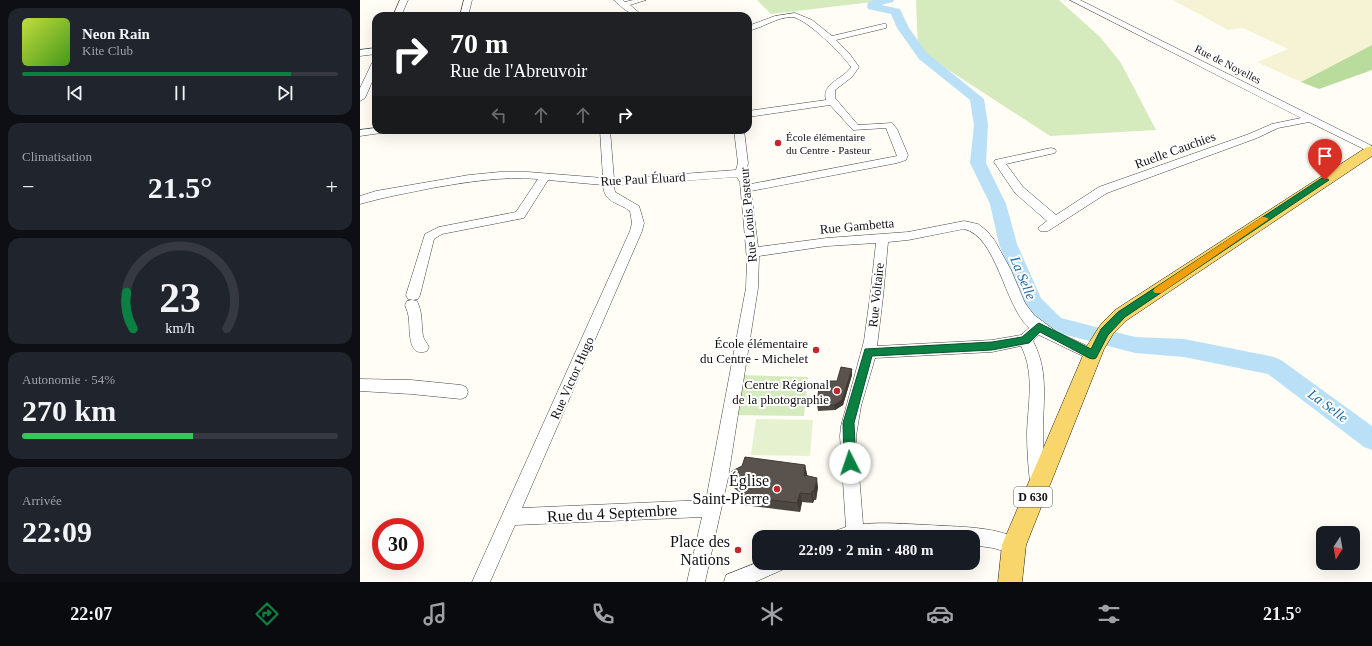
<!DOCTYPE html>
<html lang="fr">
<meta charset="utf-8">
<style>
:root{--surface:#171b24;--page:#20242c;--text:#f1f3f6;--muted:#9ea1a6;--line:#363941;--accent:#0b8043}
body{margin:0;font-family:"Times New Roman",serif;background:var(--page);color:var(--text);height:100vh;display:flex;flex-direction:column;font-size:15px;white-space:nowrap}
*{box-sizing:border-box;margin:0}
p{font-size:13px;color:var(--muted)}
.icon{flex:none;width:22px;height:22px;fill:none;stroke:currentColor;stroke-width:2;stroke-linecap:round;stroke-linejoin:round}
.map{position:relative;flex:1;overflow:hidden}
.panel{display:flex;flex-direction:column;gap:8px;padding:8px;background:#0d0f14;width:360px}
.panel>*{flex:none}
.top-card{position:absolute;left:12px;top:12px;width:380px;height:122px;border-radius:12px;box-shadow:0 4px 16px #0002;background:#202124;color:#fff;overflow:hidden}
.needle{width:26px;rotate:191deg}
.fabs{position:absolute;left:956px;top:526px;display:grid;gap:8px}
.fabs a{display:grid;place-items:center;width:44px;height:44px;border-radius:8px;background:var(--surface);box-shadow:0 4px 16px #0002;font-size:20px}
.speed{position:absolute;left:12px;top:518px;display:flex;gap:8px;font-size:20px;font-weight:700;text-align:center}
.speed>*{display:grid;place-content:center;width:52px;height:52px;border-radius:50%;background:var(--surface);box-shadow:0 4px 16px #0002;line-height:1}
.speed .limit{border:6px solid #d22;background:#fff;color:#111}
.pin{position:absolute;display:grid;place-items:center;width:34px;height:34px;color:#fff;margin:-41px -17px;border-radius:50% 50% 50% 0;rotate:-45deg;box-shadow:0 0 4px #0007}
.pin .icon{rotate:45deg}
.me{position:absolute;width:44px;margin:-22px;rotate:356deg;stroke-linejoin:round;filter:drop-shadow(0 0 3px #0008)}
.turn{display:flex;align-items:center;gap:14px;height:84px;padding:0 12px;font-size:18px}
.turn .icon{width:52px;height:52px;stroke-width:2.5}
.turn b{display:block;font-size:28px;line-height:34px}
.lanes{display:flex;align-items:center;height:38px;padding:0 12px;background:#0003;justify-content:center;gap:20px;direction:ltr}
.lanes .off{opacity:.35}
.big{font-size:30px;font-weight:700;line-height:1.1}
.panel .card{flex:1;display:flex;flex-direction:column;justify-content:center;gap:6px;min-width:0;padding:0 14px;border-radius:12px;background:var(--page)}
.panel .dial{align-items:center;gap:0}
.dial svg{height:104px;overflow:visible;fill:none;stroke:var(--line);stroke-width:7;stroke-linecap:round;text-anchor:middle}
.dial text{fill:var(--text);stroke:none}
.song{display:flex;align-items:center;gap:12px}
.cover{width:48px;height:48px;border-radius:6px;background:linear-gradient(135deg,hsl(70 70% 55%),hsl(100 70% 35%))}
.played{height:4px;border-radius:2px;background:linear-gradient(90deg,var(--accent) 85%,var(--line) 85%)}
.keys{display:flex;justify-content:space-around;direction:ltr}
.heat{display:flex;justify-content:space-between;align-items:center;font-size:22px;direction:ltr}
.charge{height:6px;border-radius:3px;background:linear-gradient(90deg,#34c759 54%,var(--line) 0)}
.trip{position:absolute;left:392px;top:530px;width:228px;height:40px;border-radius:12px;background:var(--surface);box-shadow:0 4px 16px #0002;font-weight:700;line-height:40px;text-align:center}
.dock{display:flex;height:64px;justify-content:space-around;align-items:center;background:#090b0e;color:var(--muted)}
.dock .icon{width:28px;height:28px}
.dock .on{color:var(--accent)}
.dock b{font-size:18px;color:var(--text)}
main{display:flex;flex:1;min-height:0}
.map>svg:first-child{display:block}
.farmland{fill:#f6f3d4}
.green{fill:#d5ebbd}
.forest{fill:#b9dc9c}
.pitch{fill:#e6f2cf}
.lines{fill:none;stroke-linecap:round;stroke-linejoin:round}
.river{fill:#b9e0f7;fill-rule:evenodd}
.minor-casing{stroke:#444;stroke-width:1}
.major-casing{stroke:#222;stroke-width:1}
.minor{fill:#fff;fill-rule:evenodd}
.major{fill:#f9d66b;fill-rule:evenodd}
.wall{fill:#4d4742}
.shaded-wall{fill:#3f3936}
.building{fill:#5a524d;stroke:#3f3936}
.route{fill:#0b8043;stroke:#07532c}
.slow{fill:#f59e0b}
.poi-dot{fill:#c4262e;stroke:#fff;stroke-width:1.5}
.labels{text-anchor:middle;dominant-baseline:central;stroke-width:4;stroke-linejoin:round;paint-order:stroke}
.far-street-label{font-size:11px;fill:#111;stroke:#fff}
.far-poi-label{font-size:11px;fill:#111;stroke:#fff;text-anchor:start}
.shield{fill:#fff;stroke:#585858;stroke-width:1}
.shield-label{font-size:12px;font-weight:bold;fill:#111}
.street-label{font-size:13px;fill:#111;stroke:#fff}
.poi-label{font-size:13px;fill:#111;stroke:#fff;text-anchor:end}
.water-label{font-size:14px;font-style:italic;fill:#1768a6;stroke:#fff}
.near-poi-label{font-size:16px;fill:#111;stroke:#fff;text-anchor:end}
.near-street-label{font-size:16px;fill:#111;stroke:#fff}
</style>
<main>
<section class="panel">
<div class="card">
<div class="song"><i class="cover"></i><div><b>Neon Rain</b><p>Kite Club</p></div></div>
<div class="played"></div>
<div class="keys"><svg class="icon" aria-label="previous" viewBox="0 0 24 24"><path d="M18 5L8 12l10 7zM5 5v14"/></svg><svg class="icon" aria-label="pause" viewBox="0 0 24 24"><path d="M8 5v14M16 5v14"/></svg><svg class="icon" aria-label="next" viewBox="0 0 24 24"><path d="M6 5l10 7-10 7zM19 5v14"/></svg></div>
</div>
<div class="card"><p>Climatisation</p>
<div class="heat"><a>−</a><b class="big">21.5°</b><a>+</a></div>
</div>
<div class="card dial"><svg viewBox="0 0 100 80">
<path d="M14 69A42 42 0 1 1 86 69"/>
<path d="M14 69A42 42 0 0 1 9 41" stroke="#0b8043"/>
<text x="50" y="56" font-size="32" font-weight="700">23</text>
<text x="50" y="72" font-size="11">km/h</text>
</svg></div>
<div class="card"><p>Autonomie · 54%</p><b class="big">270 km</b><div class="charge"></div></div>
<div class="card"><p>Arrivée</p><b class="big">22:09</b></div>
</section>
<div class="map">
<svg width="1012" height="582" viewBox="0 0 1012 582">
<rect width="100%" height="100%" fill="#fffdf5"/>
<path class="farmland" d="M813,0h199v45l-71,37 -44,-20 31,-13 -45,-21 -15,2z"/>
<path class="green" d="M397,0h132l-118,14z
M556,0h143l41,37 21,26 35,67 -106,6 -132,-86z
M381,375l67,2 -4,39 -70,-1z"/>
<path class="forest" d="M1012,45v25l-53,19 -18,-7z"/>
<path class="pitch" d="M396,419l57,1 -3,36 -59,-1z"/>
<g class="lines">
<path class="river" d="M515,0h19l-1,2 -12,3 19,4 9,19 18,25 57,46 4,26 -2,38 20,41 11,40 24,54 20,20 74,19 49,2 90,18 7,3 91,66v24l-8,-3 -96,-73 -84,-17 -49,-4 -80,-21 -7,-2 -22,-22 -3,-5 -24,-59 -9,-40 -20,-41 4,-38 -4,-25 -51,-41 -22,-31 -6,-14 -23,-5 -1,-2 1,-5z"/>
<g class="minor-casing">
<path id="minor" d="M40,0h8l-7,16h-8z
M104,0h8l-4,16h-8z
M254,0h9l2,2 8,-2h13l-16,5 13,11c-12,0 -21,-8 -29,-16z
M710,0h10l292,146v7l-63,-31 -31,6 -21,10 -150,55 -59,38h-8l-2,-3 9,-7 -32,-28 -21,-31 1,-2 56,-12 4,1 1,2 -1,2 -49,11 17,23 33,28 43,-28 150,-53 23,-10 29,-6z
M435,13l17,7 20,16 51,-12h3v4l-50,12 13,13 10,14 -7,10 -17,13v8l23,27 34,-2 5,6 11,26 -2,5 -9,3 -146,28 7,56 69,-9 81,-6 56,-11 14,3 9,7 8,10 16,29 14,33 9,12 23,17 41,19 2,4 -2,4 -5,2 -54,-26 -6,6c16,30 10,60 10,91 0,17 1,34 3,50l-2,6 -6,2 -6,-2 -2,-6c-2,-17 -3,-33 -3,-50 1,-28 8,-59 -6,-86l-29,6 -117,6 -14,48 -5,30 7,88c22,-2 43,0 65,1 32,2 63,1 92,14l3,6 -3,6 -6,3 -21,-6 -20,-3v-8h-141l3,-6 11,-4 -6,-91 1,-10 23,-85 6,-44 6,-54 -49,3 -68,10 -1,32 -30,190 -23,104h-18l15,-65 -187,8 -25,57h-18l158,-351 2,-8 -2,-12c-12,-9 -26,-8 -27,-26l-55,-5 -24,38 -82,16 -8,5 -14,56 -2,4 -5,1 -5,-1 -2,-4 19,-61 14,-7 77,-15 22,-33c-36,-3 -71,3 -106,9 -24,5 -48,9 -72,16v-8l16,-5 93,-16 31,-3h28l75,6 -3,-48h10l4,49 122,-9 2,-7 -4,-33h10l4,33 -2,10 5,11 146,-28 -11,-28 -33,2 -23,-25 -82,12v-6l78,-11c-5,-17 18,-21 25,-33 -8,-12 -45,-49 -59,-50 -15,0 -30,11 -44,14v-5l27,-10zM377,177l3,5 7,78 -1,28 -40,212 -184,8 120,-277 2,-8 -5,-17 -24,-14 -1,-6zM604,229c33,7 40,76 65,99l-8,7 -29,5 -115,6 6,-49 5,-55 20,-2z
M16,48v6l-16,2v-6z
M16,60v13l-11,25 -5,3v-13l12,-25z
M16,128v2h10l-5,3 -21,3v-6z
M52,300l5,1c6,12 4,23 6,35 1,4 4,7 6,11l-2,4c-19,7 -17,-19 -18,-30 0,-5 -2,-11 -4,-16l2,-4z
M0,379l51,1 50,5 5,2 2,5 -2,5 -5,2 -50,-5 -51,-3z
M399,562v1h28l-3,6 -29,13h-31l2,-7z"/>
</g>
<g class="major-casing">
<path id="major" d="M1012,146v10l-245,164 -14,14 -9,15 -78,196 -4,37h-24l4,-37 85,-199 14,-22 14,-14 252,-163z"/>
</g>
<use href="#minor" class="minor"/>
<use href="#major" class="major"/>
</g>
<path class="wall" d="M492,375l-9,30 -8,5 -17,1 -1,-6 9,-18z
M445,465l2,10 11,12 -2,13h-2l-1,3 -11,-1 -2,10 -57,-7 -4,-9 1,-3 -6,-5 -4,-9z"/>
<path class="shaded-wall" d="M492,369v6l-9,30 -8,5 -1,-5z
M445,465l2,9 -1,10 -2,-9z
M457,478l1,9 -2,13 -2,-9z
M452,491l2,9 -1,3 -2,-9z
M440,493l2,9 -2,10 -3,-9z"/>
<path class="building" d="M481,367l11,2 -10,31 -8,5h-17l2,-18h7l2,-6h9z
M385,457l60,8 -1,10 13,3 -3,13h-2l-1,3 -11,-1 -3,10 -58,-7 3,-11 -7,-1 -5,-5 2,-8 10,-5z"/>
<path class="route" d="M962,178h3l4,2 -204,137 -17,18 -12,23 -3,1 -4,-1 -49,-26 -11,11 -37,7 -120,6 -18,67 2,40 -2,4 -4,2 -4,-2 -2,-4 -1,-40 22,-74 127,-7 30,-5 14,-12 3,-2 52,26 10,-20 17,-17z"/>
<path class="slow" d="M902,217h3l4,2 -108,74h-6l-2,-2 2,-3z"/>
<g class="poi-dot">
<circle cx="418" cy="143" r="4"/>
<circle cx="456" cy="350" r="4"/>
<circle cx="477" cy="391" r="4"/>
<circle cx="417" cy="489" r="4"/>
<circle cx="378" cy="550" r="4"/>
</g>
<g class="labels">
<g class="far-street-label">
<text transform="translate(868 64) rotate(27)">Rue de Noyelles</text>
</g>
<g class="far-poi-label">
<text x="426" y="137">École élémentaire<tspan x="426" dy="13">du Centre - Pasteur</tspan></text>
</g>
<rect class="shield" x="654" y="487" width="38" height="20" rx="3"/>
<g class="shield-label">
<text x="673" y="497">D 630</text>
</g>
<g class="street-label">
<text transform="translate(815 150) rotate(-20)">Ruelle Cauchies</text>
<text transform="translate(283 179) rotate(-3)">Rue Paul Éluard</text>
<text transform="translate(388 215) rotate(-95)">Rue Louis Pasteur</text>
<text transform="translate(497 226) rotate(-5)">Rue Gambetta</text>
<text transform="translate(516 295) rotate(-84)">Rue Voltaire</text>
<text transform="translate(212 378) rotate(-66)">Rue Victor Hugo</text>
</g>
<g class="poi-label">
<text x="448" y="343">École élémentaire<tspan x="448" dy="15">du Centre - Michelet</tspan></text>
<text x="469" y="384">Centre Régional<tspan x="469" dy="15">de la photographie</tspan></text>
</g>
<g class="water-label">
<text transform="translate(663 278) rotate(67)">La Selle</text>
<text transform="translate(968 406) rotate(37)">La Selle</text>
</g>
<g class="near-poi-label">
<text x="409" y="480">Église<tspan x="409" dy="18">Saint-Pierre</tspan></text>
<text x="370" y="541">Place des<tspan x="370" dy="18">Nations</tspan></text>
</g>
<g class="near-street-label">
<text transform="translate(252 513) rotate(-3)">Rue du 4 Septembre</text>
</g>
</g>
</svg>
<div class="fabs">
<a><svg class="needle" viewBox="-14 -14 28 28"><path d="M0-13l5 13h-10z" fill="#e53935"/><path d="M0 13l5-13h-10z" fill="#9ea1a6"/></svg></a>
</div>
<div class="speed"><div class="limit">30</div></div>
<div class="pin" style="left:965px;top:180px;background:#d93025"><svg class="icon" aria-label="arrive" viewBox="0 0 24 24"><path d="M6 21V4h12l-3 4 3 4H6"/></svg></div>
<svg class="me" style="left:490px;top:463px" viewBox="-20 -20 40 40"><circle r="19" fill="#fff"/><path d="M0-13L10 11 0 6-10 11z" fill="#0b8043"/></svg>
<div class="trip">22:09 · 2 min · 480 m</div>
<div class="top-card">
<div class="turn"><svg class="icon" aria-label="right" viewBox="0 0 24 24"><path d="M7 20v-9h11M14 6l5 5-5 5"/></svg><div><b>70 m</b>Rue de l'Abreuvoir</div></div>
<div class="lanes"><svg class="icon off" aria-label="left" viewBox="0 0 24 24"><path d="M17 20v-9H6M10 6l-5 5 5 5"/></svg><svg class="icon off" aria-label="ahead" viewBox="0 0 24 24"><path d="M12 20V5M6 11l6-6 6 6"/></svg><svg class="icon off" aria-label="ahead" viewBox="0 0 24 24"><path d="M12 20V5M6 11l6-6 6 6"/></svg><svg class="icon" aria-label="right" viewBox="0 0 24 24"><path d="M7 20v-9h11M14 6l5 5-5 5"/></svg></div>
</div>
</div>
</main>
<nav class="dock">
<b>22:07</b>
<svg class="icon on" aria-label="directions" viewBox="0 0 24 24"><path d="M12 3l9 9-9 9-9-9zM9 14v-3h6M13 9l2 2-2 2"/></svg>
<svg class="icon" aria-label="music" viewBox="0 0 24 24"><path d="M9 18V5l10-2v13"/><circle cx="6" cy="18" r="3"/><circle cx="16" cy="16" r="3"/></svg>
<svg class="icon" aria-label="phone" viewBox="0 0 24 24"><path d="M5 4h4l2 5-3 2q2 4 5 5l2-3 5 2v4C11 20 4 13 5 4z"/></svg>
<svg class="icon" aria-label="climate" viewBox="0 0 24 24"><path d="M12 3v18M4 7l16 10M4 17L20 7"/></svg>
<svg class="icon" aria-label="car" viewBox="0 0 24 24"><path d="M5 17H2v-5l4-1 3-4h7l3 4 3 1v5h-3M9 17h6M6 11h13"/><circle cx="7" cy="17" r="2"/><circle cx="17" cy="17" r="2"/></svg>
<svg class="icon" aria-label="filters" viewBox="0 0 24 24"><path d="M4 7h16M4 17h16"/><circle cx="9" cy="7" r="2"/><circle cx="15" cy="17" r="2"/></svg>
<b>21.5°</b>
</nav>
